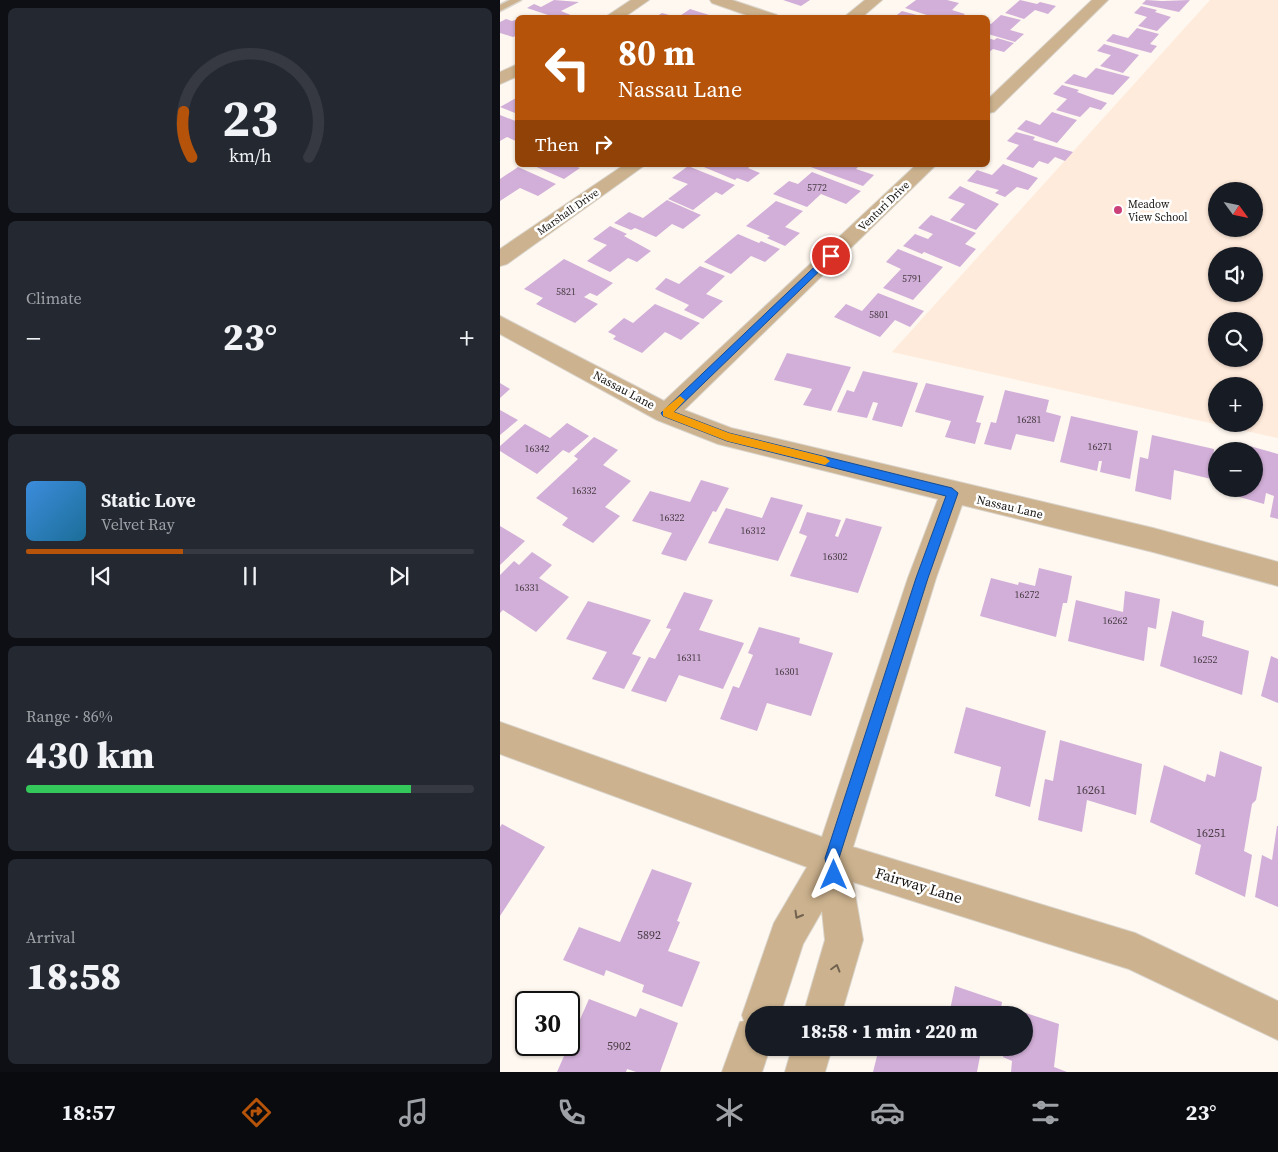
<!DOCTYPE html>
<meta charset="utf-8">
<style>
:root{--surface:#171b24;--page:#242831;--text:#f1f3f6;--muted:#9ea1a6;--line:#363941;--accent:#b45309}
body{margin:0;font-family:"Source Serif 4",serif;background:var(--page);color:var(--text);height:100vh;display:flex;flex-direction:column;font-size:19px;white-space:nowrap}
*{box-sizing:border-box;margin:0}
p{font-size:16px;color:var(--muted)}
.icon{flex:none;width:28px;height:28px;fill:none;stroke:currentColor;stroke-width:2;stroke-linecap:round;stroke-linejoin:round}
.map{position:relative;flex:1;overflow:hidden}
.details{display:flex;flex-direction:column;gap:8px;padding:8px;background:#0d0f14;width:500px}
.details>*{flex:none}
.hud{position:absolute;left:15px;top:15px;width:475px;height:152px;border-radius:8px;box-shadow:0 1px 4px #0004;background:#b45309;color:#fff;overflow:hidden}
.needle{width:32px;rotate:123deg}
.controls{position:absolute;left:708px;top:182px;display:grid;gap:10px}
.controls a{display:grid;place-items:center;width:55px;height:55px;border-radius:50%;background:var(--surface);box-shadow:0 1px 4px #0004;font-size:25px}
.speed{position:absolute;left:15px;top:991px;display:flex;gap:10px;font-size:25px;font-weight:700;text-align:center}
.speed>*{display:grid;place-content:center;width:65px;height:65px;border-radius:50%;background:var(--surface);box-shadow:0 1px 4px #0004;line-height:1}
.speed .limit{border:2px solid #111;border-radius:8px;background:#fff;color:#111}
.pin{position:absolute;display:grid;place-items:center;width:42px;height:42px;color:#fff;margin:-21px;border:2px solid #fff;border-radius:50%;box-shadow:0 1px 5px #0007}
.me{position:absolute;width:55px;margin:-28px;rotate:0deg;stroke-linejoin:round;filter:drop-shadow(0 0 4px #0008)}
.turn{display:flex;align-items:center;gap:18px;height:105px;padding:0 20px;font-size:22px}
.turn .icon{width:65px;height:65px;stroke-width:2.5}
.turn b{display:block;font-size:35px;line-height:42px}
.then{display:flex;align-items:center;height:48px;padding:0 20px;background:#0003;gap:10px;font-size:19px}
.big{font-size:38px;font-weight:800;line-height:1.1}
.details .card{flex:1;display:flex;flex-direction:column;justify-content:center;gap:8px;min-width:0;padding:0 18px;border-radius:8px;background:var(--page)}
.details .dial{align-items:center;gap:0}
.dial svg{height:130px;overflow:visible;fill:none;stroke:var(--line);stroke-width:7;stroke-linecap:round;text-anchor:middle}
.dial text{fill:var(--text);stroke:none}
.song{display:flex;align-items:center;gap:15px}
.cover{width:60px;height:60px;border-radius:8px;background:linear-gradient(135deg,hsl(210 70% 55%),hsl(200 70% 35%))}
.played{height:5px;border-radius:2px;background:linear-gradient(90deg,var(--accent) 35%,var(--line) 35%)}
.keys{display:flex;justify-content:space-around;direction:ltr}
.heat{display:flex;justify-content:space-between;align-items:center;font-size:28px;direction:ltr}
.charge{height:8px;border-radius:4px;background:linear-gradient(90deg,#34c759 86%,var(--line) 0)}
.trip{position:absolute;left:245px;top:1006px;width:288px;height:50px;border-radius:25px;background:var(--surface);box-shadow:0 1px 4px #0004;font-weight:800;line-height:50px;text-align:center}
.dock{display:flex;height:80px;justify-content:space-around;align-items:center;background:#090b0e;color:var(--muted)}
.dock .icon{width:35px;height:35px}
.dock .active{color:var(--accent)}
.dock b{font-size:22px;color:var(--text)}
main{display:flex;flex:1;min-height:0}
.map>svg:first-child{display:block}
.education{fill:#ffebdb;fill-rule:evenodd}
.building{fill:#d2afd8}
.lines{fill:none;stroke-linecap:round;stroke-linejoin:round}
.lane-casing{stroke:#d9d4cc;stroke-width:3}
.street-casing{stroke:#d9d4cc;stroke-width:2}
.lane{fill:#ccb28e;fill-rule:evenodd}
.street{fill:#ccb28e;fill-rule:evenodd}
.oneway{stroke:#726350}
.route{fill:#1a73e8;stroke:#114b97}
.slow{fill:#f59e0b}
.poi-dot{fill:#ca4079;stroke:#fff;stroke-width:2}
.labels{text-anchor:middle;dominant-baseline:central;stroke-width:5;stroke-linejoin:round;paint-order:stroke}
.number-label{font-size:10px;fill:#463b43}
.far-poi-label{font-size:11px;fill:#171411;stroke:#fff;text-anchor:start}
.far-street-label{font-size:11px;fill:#171411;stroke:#fff}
.street-label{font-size:12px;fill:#171411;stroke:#fff}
.near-number-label{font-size:12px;fill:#463b43}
.near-street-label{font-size:15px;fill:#171411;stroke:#fff}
</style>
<main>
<section class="details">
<div class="card dial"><svg viewBox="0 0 100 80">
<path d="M14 69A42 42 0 1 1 86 69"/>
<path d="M14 69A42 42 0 0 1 9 41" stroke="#b45309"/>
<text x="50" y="56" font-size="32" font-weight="700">23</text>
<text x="50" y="72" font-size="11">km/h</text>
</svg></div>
<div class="card"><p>Climate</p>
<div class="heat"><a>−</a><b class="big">23°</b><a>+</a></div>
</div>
<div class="card">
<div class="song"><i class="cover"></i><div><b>Static Love</b><p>Velvet Ray</p></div></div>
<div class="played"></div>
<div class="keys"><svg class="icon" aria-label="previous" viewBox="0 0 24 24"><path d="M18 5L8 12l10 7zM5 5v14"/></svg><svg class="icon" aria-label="pause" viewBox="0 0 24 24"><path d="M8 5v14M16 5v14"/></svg><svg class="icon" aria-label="next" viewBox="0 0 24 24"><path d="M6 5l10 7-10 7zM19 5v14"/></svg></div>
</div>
<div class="card"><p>Range · 86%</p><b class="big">430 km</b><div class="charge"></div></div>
<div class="card"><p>Arrival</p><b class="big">18:58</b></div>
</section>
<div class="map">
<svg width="778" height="1072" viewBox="0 0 778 1072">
<rect width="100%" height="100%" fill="#fef8f0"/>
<path class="education" d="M710,0h68v438l-386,-86zM716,191h38v38h-38zM716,256h38v38h-38zM716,321h38v38h-38zM716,386h38v38h-38z"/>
<path class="building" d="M54,0l25,2 -18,9 12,5 -4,2h-25l4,-3 -21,-7 7,-4 7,3z
M283,0h27l-9,6z
M416,0h31l12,3 -7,7 13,4 -5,4h-24l-31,-10z
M520,0l17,4 3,-2 16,4 -8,8 -13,-4 -11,9 -19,-6z
M646,0l16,1 28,-1 -11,12 -37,-8z
M641,6l16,4 -2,2 16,5 -14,14 -19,-5 9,-9 -13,-4z
M190,9l19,6 -3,3h-29z
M402,11l22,6v1h-31z
M162,13l14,4v1h-22z
M501,15l20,5 -11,10 14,4 -9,8 -27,-8v-11l3,1z
M6,19l6,2 6,-2v16l-5,2 -13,-4v-11z
M637,28l22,6 -9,10 7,2 -6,7 -45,-12 7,-7 15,4z
M488,38l6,2 3,-2 17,5 -10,9 -11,-3 -5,4z
M604,44l17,5 18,6 -16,18 -23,-7 11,-11 -14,-4z
M596,68l34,9 -17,18 -49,-12 10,-9 12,4z
M562,85l17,5 -2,2 30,11 -6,7 -11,-3 -10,10 -24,-7 11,-11 -14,-5z
M16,98l2,13 -3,2 -15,-6z
M552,112l25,8 -20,23 -40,-14 9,-9 14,5z
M0,115l18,7v20l-11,-5 -7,4z
M516,132l19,5 -2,3 40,12 -8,9 -10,-4 -7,7 -9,-3 -6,7 -27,-9 13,-14 -12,-4z
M503,164l35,14 -10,12 -11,-3 -12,10 -10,-4 4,-3 -32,-9 10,-11 15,5z
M32,165h40l8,3 -16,11z
M199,165h53l-4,3 12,5 -12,9 -11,-4 -2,2z
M309,165h51l-4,4 18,6 -11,11 -55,-20z
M188,166l47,19 -13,10 -6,-3 -23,18 -25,-11 20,-15 -16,-6z
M18,167l38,17 -18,12 -18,-8 -20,13v-22z
M312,172l49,19 -15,13 -25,-10 -14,13 -34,-13 16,-13 9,3z
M460,186l39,18 -23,26 -26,-10 15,-16 -17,-6z
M167,200l34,15 -18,14 -11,-5 -16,13 -21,-9 -4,2 -17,-7 15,-11 14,6z
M276,201l27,10 -18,16 15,6 -15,13 -18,-8 3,-2 -24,-10z
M431,215l45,18 -11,11 11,5 -16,18 -36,-15 -2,2 -19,-8 12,-12 13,5 5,-5 -15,-6z
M110,226l17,8 -3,2 27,15 -14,11 -9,-4 -18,14 -23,-11 20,-16 -14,-6z
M238,234l21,9 2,-2 19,8 -15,13 -14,-6 -20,18 -27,-12z
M398,249l45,18 -30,33 -30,-12 18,-19 -15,-7z
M64,259l49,24 -16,13 -7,-3 -6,4 14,7 -23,19 -39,-19 7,-6 -19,-9z
M200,266l25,10 -19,18 17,7 -20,18 -19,-9 5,-5 -34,-16 11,-11 13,6z
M378,293l46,18 -14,16 -15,-7 -15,17 -46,-20 12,-13 16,7z
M155,304l45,19 -19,17 -16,-8 -23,21 -29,-14 3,-3 -8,-4 16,-14 9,5z
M287,353l64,14 -20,44 -28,-6 9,-16 -38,-9z
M363,371l55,12 -16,44 -30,-7 6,-17 -5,-1 -6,16 -30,-6 10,-22 7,2z
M0,383l10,6 -10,9z
M426,383l58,13 -8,26 5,1 -6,21 -30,-7 6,-16 -36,-9z
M505,390l44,10 -3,12 15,4 -7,26 -38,-8 -5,16 -27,-6 7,-22 5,1z
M0,410l18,10 -18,15z
M571,416l67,15 -8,48 -30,-7 2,-11h-3l-2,10 -37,-9z
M67,423l22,13 -20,17 -6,-3 -26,24 -37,-23v-5l25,-22 25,14z
M652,435l62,14 -3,30 -37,-9 -3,30 -36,-9 5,-34 8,2z
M94,437l24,13 -15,15 28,16 -26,26 15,9 -27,27 -31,-18 6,-7 -32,-20 42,-39 -4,-3z
M739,443l39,11v65l-8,-2 4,-21 -8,-3 -2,11 -35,-10 1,-5h24v-38h-16z
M201,480l28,8 -13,24 -3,-1 -27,50 -25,-7 11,-21 -40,-12 18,-30 40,11z
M271,497l32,8 -25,56 -70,-18 18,-35 36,10z
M307,512l34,8 -6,16 3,1 8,-19 36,9 -24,66 -68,-17 17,-40 -8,-3z
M0,526l25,15 -25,24z
M32,552l20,13 -13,13 30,19 -33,35 -33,-22 -3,3v-38l14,-14 5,4z
M539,568l33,8 -5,27h-4l-7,34 -76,-21 11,-38 27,7 1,-3 16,4z
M625,591l35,8 -4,30 -8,-2 -4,34 -76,-20 8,-41 47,12z
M184,592l29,8 -14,30 45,13 -21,46 -44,-14 -13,27 -35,-11 18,-34 6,2 16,-30 -5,-1z
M88,601l63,19 -19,34 9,3 -17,32 -32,-10 15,-27 -41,-13z
M672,611l32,10 -2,15 47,15 -7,44 -82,-29z
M259,627l41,11 -1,5 34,10 -22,63 -44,-13 -10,28 -37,-12 13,-33 6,2 14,-33 -5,-2z
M771,656l7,3v44l-17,-7z
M466,707l80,24 -16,76 -35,-11 6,-29 -47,-14z
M560,740l82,24 -6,51 -49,-15 -5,32 -44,-12 7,-41 8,2z
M720,751l42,16 -6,33 -4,4 -8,47 8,4 -7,42 -50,-23 6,-29 -51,-23 14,-57 41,17 2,-8 8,3z
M2,824l43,23 -45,69v-89z
M777,826h1v81l-23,-10 7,-42 10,5z
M152,869l40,14 -15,38 3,1 -12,29 32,11 -18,45 -40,-15 2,-7 -38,-15 -2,6 -41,-16 16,-33 41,15z
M455,986l47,16 -2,13h-51z
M89,999l47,18 4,-9 38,15 -18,49h-24l-9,-3 -1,3h-69z
M511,1008l48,16 -5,43 13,5h-56l1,-11 -9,-4 1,-9h20v-33h-14z
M388,1009l17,6h-18z
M379,1048h115l-2,7 -11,-4 -4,21h-104z"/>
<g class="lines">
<g class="lane-casing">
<path id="lane" d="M10,0h11l-21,11v-6z"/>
</g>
<g class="street-casing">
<path id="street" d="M131,0h18l-26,18h-19z
M210,0h22l45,15 2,3h-24l-43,-15z
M365,0h17l-21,18h-18z
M592,0h16l-114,112 -6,1v-14z
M18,64v12l-18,8v-12z
M124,165h21l-138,99 -7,2v-17z
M416,165h20l-252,245 47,18 422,100 125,34v24l-125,-34 -191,-47 -26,73 -83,269 282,86 143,68v39l-149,-71 -276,-87 10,58 -22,75h-38l22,-75 -3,-29 -19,33 -23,71h-26v33h16l-8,24h-40l18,-50 4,-1 -2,-6 32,-92 33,-56 -307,-113v-32l322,115 86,-259 30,-79 -220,-55 -61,-24 -157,-86v-18l164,85z
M292,1048h40l-7,24h-40z"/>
</g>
<use href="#lane" class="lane"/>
<use href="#street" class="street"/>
</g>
<defs><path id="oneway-chevron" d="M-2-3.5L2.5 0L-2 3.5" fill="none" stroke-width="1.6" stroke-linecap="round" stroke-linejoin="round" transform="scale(1.25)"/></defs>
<g class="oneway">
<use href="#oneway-chevron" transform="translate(298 915) rotate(120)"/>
<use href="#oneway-chevron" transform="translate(336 968) rotate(-74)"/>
</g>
<path class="route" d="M328,254l7,2 -161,156 55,21 223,55 6,5 -30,85 -89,280 3,17 -3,5 -5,2 -5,-2 -4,-22 91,-280 30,-82 -219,-55 -64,-25 -2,-3z"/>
<path class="slow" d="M180,396l5,4 -11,12 55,21 96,24 5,4 -5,4 -98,-24 -64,-25v-6z"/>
<circle class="poi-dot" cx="618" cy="210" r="5"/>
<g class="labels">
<g class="number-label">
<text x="317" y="187">5772</text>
<text x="412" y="278">5791</text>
<text x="66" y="291">5821</text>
<text x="379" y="314">5801</text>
<text x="529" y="419">16281</text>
<text x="600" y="446">16271</text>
<text x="37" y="448">16342</text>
<text x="84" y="490">16332</text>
<text x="172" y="517">16322</text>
<text x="253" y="530">16312</text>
<text x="335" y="556">16302</text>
<text x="27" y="587">16331</text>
<text x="527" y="594">16272</text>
<text x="615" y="620">16262</text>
<text x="189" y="657">16311</text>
<text x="705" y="659">16252</text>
<text x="287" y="671">16301</text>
</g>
<g class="far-poi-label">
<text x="628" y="204">Meadow<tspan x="628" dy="13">View School</tspan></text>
</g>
<g class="far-street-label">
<text transform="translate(384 206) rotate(-44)">Venturi Drive</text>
<text transform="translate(68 212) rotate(-35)">Marshall Drive</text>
</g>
<g class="street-label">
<text transform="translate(124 390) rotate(28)">Nassau Lane</text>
<text transform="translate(510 507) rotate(13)">Nassau Lane</text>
</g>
<g class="near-number-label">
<text x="591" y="790">16261</text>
<text x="711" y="833">16251</text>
<text x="149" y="935">5892</text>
<text x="119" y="1046">5902</text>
</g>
<g class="near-street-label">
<text transform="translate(419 885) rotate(17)">Fairway Lane</text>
</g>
</g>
</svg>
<div class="controls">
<a><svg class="needle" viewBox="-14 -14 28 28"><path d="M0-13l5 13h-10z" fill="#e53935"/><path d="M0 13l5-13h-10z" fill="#9ea1a6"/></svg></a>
<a><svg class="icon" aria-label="sound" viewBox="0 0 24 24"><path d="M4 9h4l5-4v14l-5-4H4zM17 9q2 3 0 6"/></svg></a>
<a><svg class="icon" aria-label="search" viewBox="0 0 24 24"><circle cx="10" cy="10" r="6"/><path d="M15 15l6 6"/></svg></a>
<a>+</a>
<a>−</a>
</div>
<div class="speed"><div class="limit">30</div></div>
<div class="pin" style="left:331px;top:256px;background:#d93025"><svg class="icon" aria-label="arrive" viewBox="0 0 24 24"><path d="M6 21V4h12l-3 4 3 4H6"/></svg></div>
<svg class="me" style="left:334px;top:875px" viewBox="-20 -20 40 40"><path d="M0-17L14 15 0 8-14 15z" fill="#1a73e8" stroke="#fff" stroke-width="4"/></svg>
<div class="trip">18:58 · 1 min · 220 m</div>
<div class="hud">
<div class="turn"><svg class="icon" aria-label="left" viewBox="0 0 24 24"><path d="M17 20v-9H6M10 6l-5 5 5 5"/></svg><div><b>80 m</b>Nassau Lane</div></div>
<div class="then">Then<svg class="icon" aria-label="right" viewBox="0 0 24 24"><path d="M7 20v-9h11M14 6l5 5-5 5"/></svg></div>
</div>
</div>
</main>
<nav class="dock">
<b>18:57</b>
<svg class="icon active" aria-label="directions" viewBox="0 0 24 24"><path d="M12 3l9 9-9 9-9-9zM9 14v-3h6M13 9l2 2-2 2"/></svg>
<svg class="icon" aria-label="music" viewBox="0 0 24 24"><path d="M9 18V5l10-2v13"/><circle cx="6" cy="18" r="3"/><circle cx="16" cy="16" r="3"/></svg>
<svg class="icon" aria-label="phone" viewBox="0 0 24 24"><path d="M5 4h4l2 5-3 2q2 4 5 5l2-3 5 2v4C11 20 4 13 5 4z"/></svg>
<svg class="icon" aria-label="climate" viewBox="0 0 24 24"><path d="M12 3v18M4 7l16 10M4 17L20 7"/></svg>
<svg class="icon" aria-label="car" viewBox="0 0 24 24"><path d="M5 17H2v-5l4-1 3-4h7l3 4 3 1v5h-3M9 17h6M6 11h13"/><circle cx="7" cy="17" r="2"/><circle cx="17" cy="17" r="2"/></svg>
<svg class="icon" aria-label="filters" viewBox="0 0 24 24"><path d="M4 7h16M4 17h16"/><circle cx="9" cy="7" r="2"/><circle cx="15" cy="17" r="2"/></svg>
<b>23°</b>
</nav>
